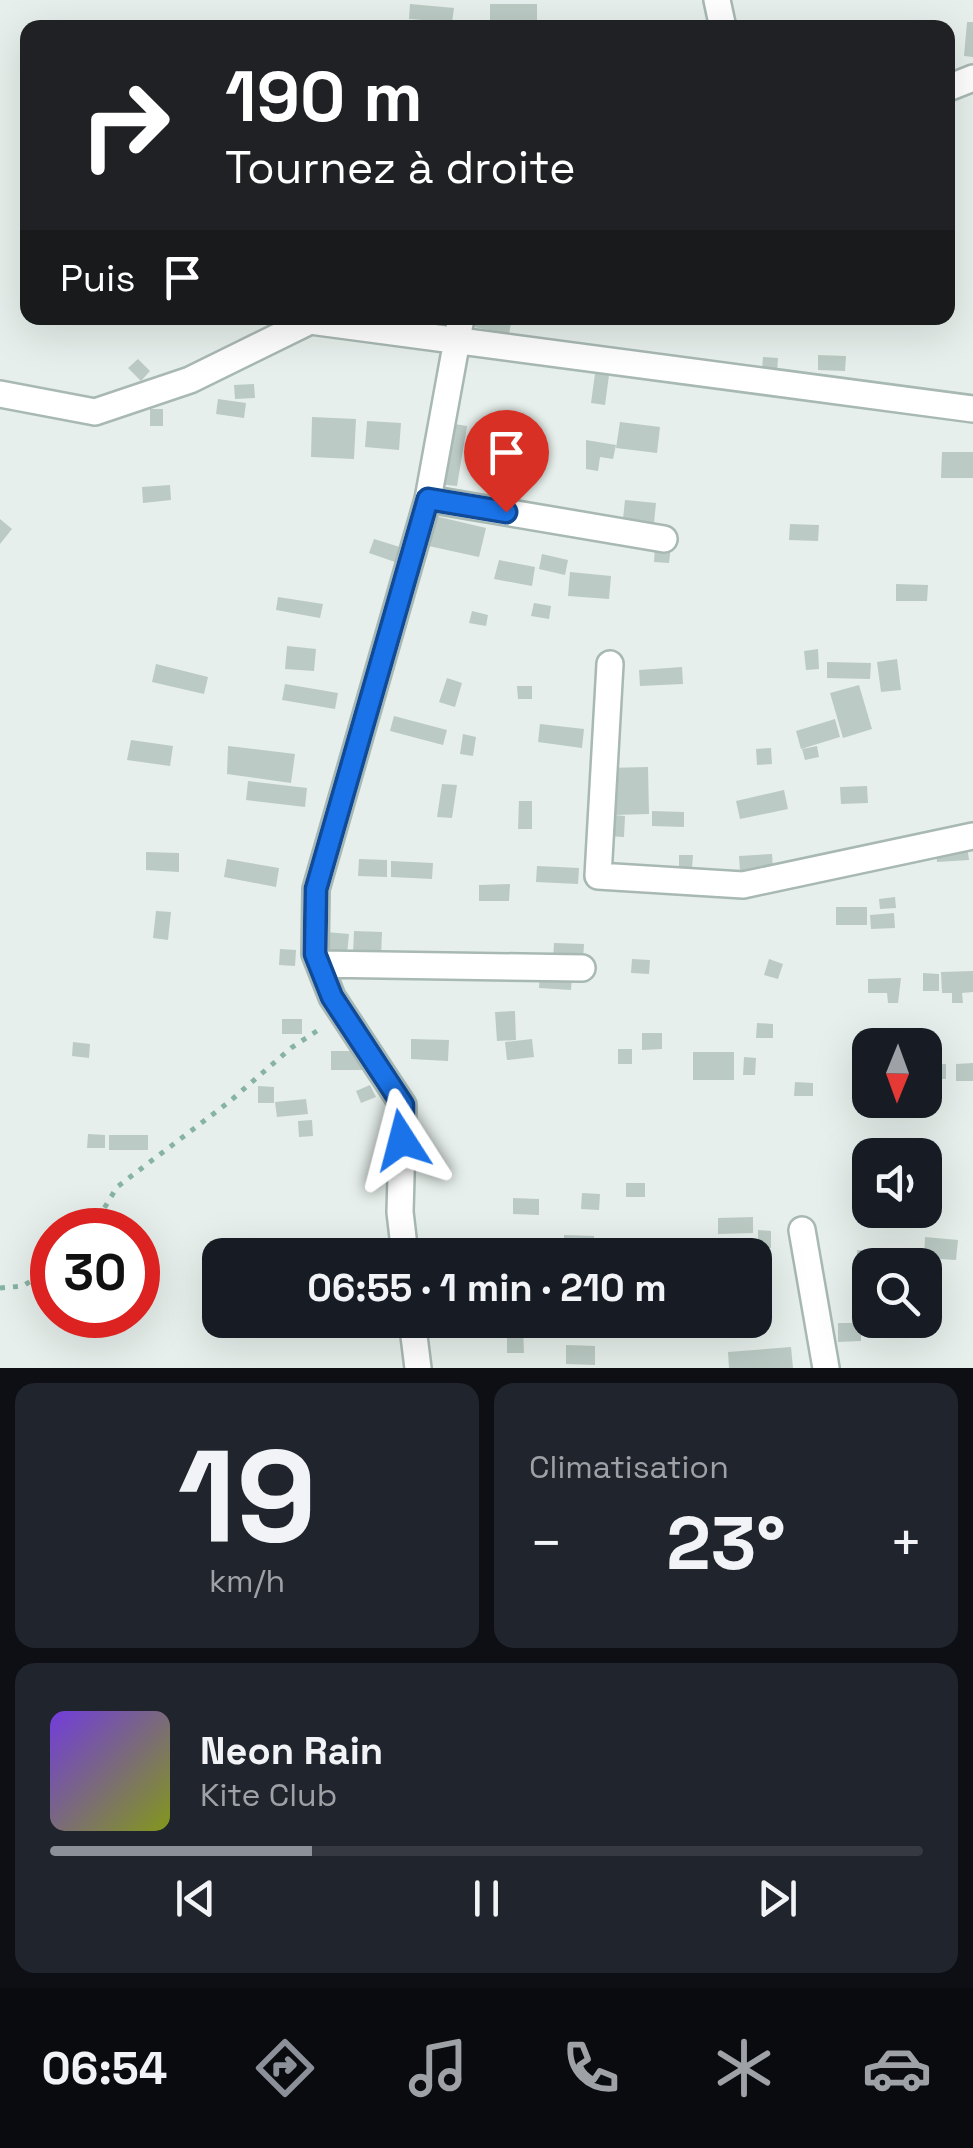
<!DOCTYPE html>
<html lang="fr">
<meta charset="utf-8">
<style>
:root{--surface:#171b24;--page:#20242c;--text:#f1f3f6;--muted:#9ea1a6;--line:#363941;--accent:#8c9099}
body{margin:0;font-family:"Space Grotesk",sans-serif;background:var(--page);color:var(--text);height:100vh;display:flex;flex-direction:column;font-size:38px;white-space:nowrap}
*{box-sizing:border-box;margin:0}
p{font-size:32px;color:var(--muted)}
.icon{flex:none;width:55px;height:55px;fill:none;stroke:currentColor;stroke-width:2;stroke-linecap:round;stroke-linejoin:round}
.map{position:relative;height:1368px;overflow:hidden}
.drawer{display:flex;flex-direction:column;gap:15px;padding:15px;background:#0d0f14;flex:1}
.drawer>*{flex:none}
.top-card{position:absolute;left:20px;top:20px;width:935px;height:305px;border-radius:20px;box-shadow:0 10px 40px #0002;background:#202124;color:#fff;overflow:hidden}
.needle{width:65px;rotate:181deg}
.controls{position:absolute;left:852px;top:1028px;display:grid;gap:20px}
.controls a{display:grid;place-items:center;width:90px;height:90px;border-radius:20px;background:var(--surface);box-shadow:0 10px 40px #0002;font-size:50px}
.speed{position:absolute;left:30px;top:1208px;display:flex;gap:20px;font-size:50px;font-weight:700;text-align:center}
.speed>*{display:grid;place-content:center;width:130px;height:130px;border-radius:50%;background:var(--surface);box-shadow:0 10px 40px #0002;line-height:1}
.speed .limit{border:15px solid #d22;background:#fff;color:#111}
.pin{position:absolute;display:grid;place-items:center;width:85px;height:85px;color:#fff;margin:-102px -42px;border-radius:50% 50% 50% 0;rotate:-45deg;box-shadow:0 0 10px #0007}
.pin .icon{rotate:45deg}
.me{position:absolute;width:110px;margin:-55px;rotate:351deg;stroke-linejoin:round;filter:drop-shadow(0 0 8px #0008)}
.turn{display:flex;align-items:center;gap:35px;height:210px;padding:0 40px;font-size:45px}
.turn .icon{width:130px;height:130px;stroke-width:2.5}
.turn b{display:block;font-size:70px;line-height:85px}
.then{display:flex;align-items:center;height:95px;padding:0 40px;background:#0003;gap:20px;font-size:38px}
.big{font-size:75px;font-weight:600;line-height:1.1}
.drawer .tile{flex:1;display:flex;flex-direction:column;justify-content:center;gap:15px;min-width:0;padding:0 35px;border-radius:20px;background:var(--page)}
.drawer .dial{align-items:center;gap:0}
.dial b{font-size:130px;line-height:1}
.song{display:flex;align-items:center;gap:30px}
.cover{width:120px;height:120px;border-radius:15px;background:linear-gradient(135deg,hsl(260 70% 55%),hsl(70 70% 35%))}
.played{height:10px;border-radius:5px;background:linear-gradient(90deg,var(--accent) 30%,var(--line) 30%)}
.keys{display:flex;justify-content:space-around;direction:ltr}
.heat{display:flex;justify-content:space-between;align-items:center;font-size:55px;direction:ltr}
.drawer .tiles{flex:1;display:grid;gap:15px;grid-template-columns:1fr 1fr}
.tile:last-child{grid-column:span 2}
.trip{position:absolute;left:202px;top:1238px;width:570px;height:100px;border-radius:20px;background:var(--surface);box-shadow:0 10px 40px #0002;font-weight:600;line-height:100px;text-align:center}
.tab-bar{display:flex;height:160px;justify-content:space-around;align-items:center;background:#090b0e;color:var(--muted)}
.tab-bar .icon{width:70px;height:70px}
.tab-bar .active{color:var(--accent)}
.tab-bar b{font-size:45px;color:var(--text)}
.map>svg:first-child{display:block}
.building{fill:#bbcac4}
.lines{fill:none;stroke-linecap:round;stroke-linejoin:round}
.minor-casing{stroke:#a8b8b2;stroke-width:30}
.path{stroke:#86b3a5;stroke-width:5;stroke-dasharray:5 8;stroke-linecap:butt}
.minor{stroke:#fff;stroke-width:25}
.route-casing{stroke:#114b97;stroke-width:25}
.route{stroke:#1a73e8;stroke-width:18}
</style>
<div class="map">
<svg width="973" height="1368" viewBox="0 0 973 1368">
<rect width="100%" height="100%" fill="#e6efeb"/>
<path class="building" d="M410,4l44,4 -2,14 -43,-3z
M490,4h47v16h-47z
M967,22h6v35l-9,-1z
M471,318h41l-3,16 -40,-8z
M818,355l28,1 -1,15 -27,-1z
M763,357l15,1 -1,14 -15,-2z
M138,359l12,12 -9,10 -13,-13z
M596,366l14,2 -5,37 -14,-2z
M254,384l1,14 -20,1 -1,-14z
M218,399l28,4 -2,15 -28,-4z
M150,409h13v17h-13z
M312,417l44,2 -2,40 -43,-2z
M367,421l34,2 -2,27 -34,-3z
M620,422l40,5 -3,26 -41,-5z
M448,423l19,3 -10,60 -19,-2z
M586,440l30,5 -3,14 -13,-2 -2,14 -12,-2z
M942,452h31v26h-32z
M170,485l1,15 -28,3 -1,-16z
M625,500l31,3 -2,20 -31,-4z
M431,515l55,13 -7,29 -55,-12z
M0,519l12,10 -12,15z
M790,524l29,1 -1,16 -29,-1z
M374,539l29,9 -5,15 -29,-10z
M655,545l16,1 -2,17 -15,-1z
M542,554l26,6 -3,15 -26,-6z
M499,560l36,7 -3,19 -38,-7z
M570,572l41,4 -2,23 -41,-3z
M896,584l32,1 -1,16h-31z
M278,597l45,7 -3,14 -44,-8z
M534,603l17,3 -2,13 -18,-3z
M472,611l16,4 -2,11 -17,-3z
M287,646l29,3 -2,22 -29,-2z
M818,649l1,20 -13,1 -2,-19z
M897,659l4,31 -20,2 -4,-30z
M827,662l44,1 -1,16 -43,-1z
M156,664l52,13 -4,17 -52,-12z
M682,667l1,17 -43,2 -1,-16z
M447,678l15,5 -7,24 -16,-5z
M285,684l53,9 -3,16 -53,-9z
M859,685l13,44 -29,9 -13,-45z
M517,686h15v13h-14z
M394,716l53,14 -4,15 -53,-14z
M835,719l5,18 -39,12 -5,-18z
M540,724l44,5 -2,19 -44,-6z
M463,734l13,3 -3,19 -13,-2z
M131,740l42,6 -3,20 -43,-6z
M228,746l67,8 -4,29 -64,-9z
M817,746l2,11 -14,3 -3,-11z
M771,748l1,16 -15,1 -1,-16z
M648,767l1,47 -35,1 11,1 -1,21 -19,-1 1,-68z
M248,781l59,7 -2,19 -59,-7z
M442,784l15,1 -5,33 -15,-1z
M867,786l1,17 -27,1 -1,-17z
M784,790l4,19 -48,10 -4,-18z
M519,801h13v28h-14z
M652,811l32,1v15l-32,-1z
M967,846l2,14 -32,2 -1,-14z
M146,852l33,1v19l-33,-2z
M772,854l1,15 -33,2 -1,-15z
M679,855h14l-1,13h-13z
M227,859l52,9 -3,19 -52,-10z
M359,859l28,1v17l-29,-1z
M391,861l42,2 -1,16 -41,-2z
M537,866l42,2 -1,16 -42,-2z
M510,884l-1,17h-30v-16z
M895,897l1,11 -16,1 -1,-10z
M836,907h31v18h-31z
M156,911l15,1 -3,28 -15,-2z
M894,913l1,15 -24,1 -1,-14z
M354,931l28,1 -1,25 -28,-2z
M326,932l23,2 -2,20 -22,-1z
M554,943l30,1 -1,17 -30,-1z
M280,949l16,1 -1,16 -16,-1z
M632,959l18,1 -1,14 -18,-1z
M769,959l14,5 -5,15 -14,-4z
M973,971v21l-11,1 1,10h-11v-10h-10l-1,-21z
M540,973l32,2 -1,15 -32,-2z
M923,973l16,1v17h-16z
M901,978l-3,25h-10l-1,-10h-19v-14z
M515,1011l1,29 -19,1 -2,-29z
M282,1019h20v15h-20z
M757,1023l16,1v14h-17z
M642,1033h20v16l-20,1z
M411,1039l38,1 -1,21 -37,-2z
M532,1039l2,18 -27,3 -2,-18z
M73,1042l17,2 -1,14 -17,-2z
M618,1049h14v15h-14z
M331,1051h31v19h-31z
M693,1052h41v28h-41z
M744,1057l12,1 -1,17h-12z
M973,1063v18h-17v-17z
M946,1064v15h-21v-14z
M795,1082l18,1v13h-19z
M370,1085l6,12 -15,6 -5,-12z
M258,1086l16,1v16h-16z
M306,1099l2,15 -31,3 -2,-15z
M312,1120l1,16 -14,1 -1,-16z
M88,1134l17,1v13h-18z
M109,1135h39v15h-39z
M626,1183h19v14h-19z
M582,1193l18,1 -1,16 -18,-1z
M513,1198l26,1v16l-26,-1z
M753,1217v16l-35,1v-16z
M758,1230l13,1v17h-13z
M564,1235l30,1v18h-30z
M925,1237l33,3 -2,20 -32,-2z
M515,1239h17v16h-17z
M857,1250l55,2 -1,13h-41v19l-14,-1z
M838,1323h23v18l-23,1z
M507,1325l16,1 1,27h-17z
M566,1345l29,1v19l-29,-1z
M791,1347l2,21h-64l-1,-16z"/>
<g class="lines">
<g class="minor-casing">
<path id="minor" d="M717,0l6,28
M948,88l25,-10
M0,394l95,18 95,-32 120,-59 663,88
M428,499l236,40
M610,664l-12,212 145,9 230,-49
M319,964l263,4
M802,1230l24,138
M405,1255l-5,-43 3,-107 -71,-108 -17,-43 1,-65 112,-390 33,-181
M412,1320l6,48"/>
</g>
<path class="path" d="M91,1230l26,-43 112,-85 62,-54 32,-21
M0,1288l23,-2 29,-18"/>
<use href="#minor" class="minor"/>
</g>
<g class="lines">
<g class="route-casing">
<path id="route" d="M402,1140l1,-35 -71,-108 -17,-43 1,-65 112,-390 78,13"/>
</g>
<use href="#route" class="route"/>
</g>
</svg>
<div class="controls">
<a><svg class="needle" viewBox="-14 -14 28 28"><path d="M0-13l5 13h-10z" fill="#e53935"/><path d="M0 13l5-13h-10z" fill="#9ea1a6"/></svg></a>
<a><svg class="icon" aria-label="sound" viewBox="0 0 24 24"><path d="M4 9h4l5-4v14l-5-4H4zM17 9q2 3 0 6"/></svg></a>
<a><svg class="icon" aria-label="search" viewBox="0 0 24 24"><circle cx="10" cy="10" r="6"/><path d="M15 15l6 6"/></svg></a>
</div>
<div class="speed"><div class="limit">30</div></div>
<div class="pin" style="left:506px;top:512px;background:#d93025"><svg class="icon" aria-label="arrive" viewBox="0 0 24 24"><path d="M6 21V4h12l-3 4 3 4H6"/></svg></div>
<svg class="me" style="left:402px;top:1140px" viewBox="-20 -20 40 40"><path d="M0-17L14 15 0 8-14 15z" fill="#1a73e8" stroke="#fff" stroke-width="4"/></svg>
<div class="trip">06:55 · 1 min · 210 m</div>
<div class="top-card">
<div class="turn"><svg class="icon" aria-label="right" viewBox="0 0 24 24"><path d="M7 20v-9h11M14 6l5 5-5 5"/></svg><div><b>190 m</b>Tournez à droite</div></div>
<div class="then">Puis<svg class="icon" aria-label="arrive" viewBox="0 0 24 24"><path d="M6 21V4h12l-3 4 3 4H6"/></svg></div>
</div>
</div>
<section class="drawer">
<div class="tiles">
<div class="tile dial"><b>19</b><p>km/h</p></div>
<div class="tile"><p>Climatisation</p>
<div class="heat"><a>−</a><b class="big">23°</b><a>+</a></div>
</div>
<div class="tile">
<div class="song"><i class="cover"></i><div><b>Neon Rain</b><p>Kite Club</p></div></div>
<div class="played"></div>
<div class="keys"><svg class="icon" aria-label="previous" viewBox="0 0 24 24"><path d="M18 5L8 12l10 7zM5 5v14"/></svg><svg class="icon" aria-label="pause" viewBox="0 0 24 24"><path d="M8 5v14M16 5v14"/></svg><svg class="icon" aria-label="next" viewBox="0 0 24 24"><path d="M6 5l10 7-10 7zM19 5v14"/></svg></div>
</div>
</div>
</section>
<nav class="tab-bar">
<b>06:54</b>
<svg class="icon active" aria-label="directions" viewBox="0 0 24 24"><path d="M12 3l9 9-9 9-9-9zM9 14v-3h6M13 9l2 2-2 2"/></svg>
<svg class="icon" aria-label="music" viewBox="0 0 24 24"><path d="M9 18V5l10-2v13"/><circle cx="6" cy="18" r="3"/><circle cx="16" cy="16" r="3"/></svg>
<svg class="icon" aria-label="phone" viewBox="0 0 24 24"><path d="M5 4h4l2 5-3 2q2 4 5 5l2-3 5 2v4C11 20 4 13 5 4z"/></svg>
<svg class="icon" aria-label="climate" viewBox="0 0 24 24"><path d="M12 3v18M4 7l16 10M4 17L20 7"/></svg>
<svg class="icon" aria-label="car" viewBox="0 0 24 24"><path d="M5 17H2v-5l4-1 3-4h7l3 4 3 1v5h-3M9 17h6M6 11h13"/><circle cx="7" cy="17" r="2"/><circle cx="17" cy="17" r="2"/></svg>
</nav>
